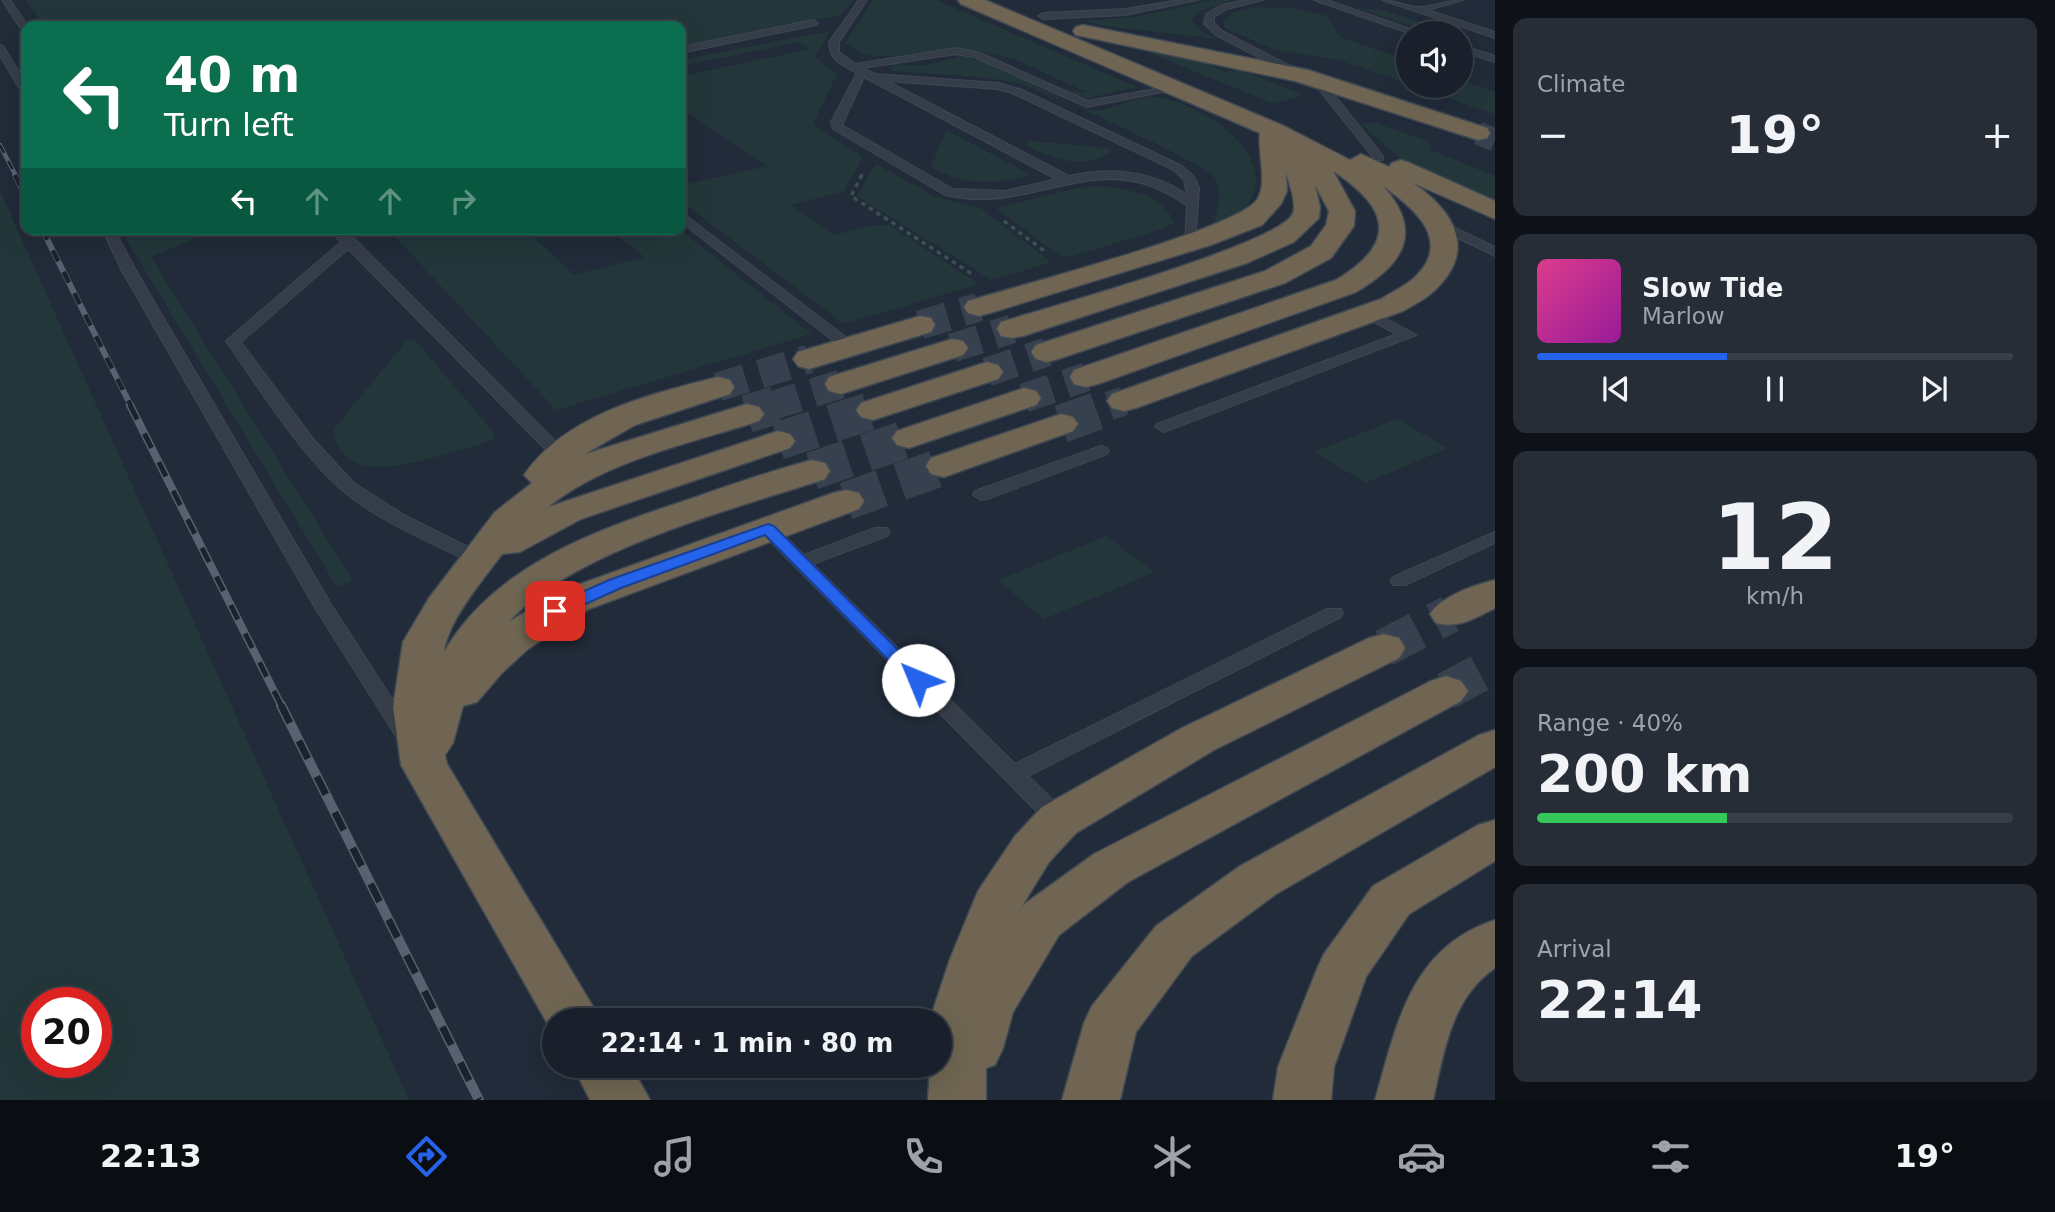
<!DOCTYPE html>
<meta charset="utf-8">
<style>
:root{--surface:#19202b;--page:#262d37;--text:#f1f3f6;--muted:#9fa3a9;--line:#373e47;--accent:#2563eb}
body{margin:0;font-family:"DejaVu Sans",sans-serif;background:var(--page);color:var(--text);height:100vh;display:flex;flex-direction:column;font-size:26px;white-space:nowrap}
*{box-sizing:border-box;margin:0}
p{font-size:23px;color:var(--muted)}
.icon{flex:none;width:38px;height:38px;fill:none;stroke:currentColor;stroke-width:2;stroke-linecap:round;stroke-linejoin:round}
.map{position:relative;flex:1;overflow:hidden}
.panel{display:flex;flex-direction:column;gap:18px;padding:18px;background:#0e1218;width:560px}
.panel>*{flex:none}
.banner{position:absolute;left:21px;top:21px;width:665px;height:214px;border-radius:14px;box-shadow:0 7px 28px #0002,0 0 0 2px var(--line);background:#0b6e4f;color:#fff;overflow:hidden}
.tools{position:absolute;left:1396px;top:21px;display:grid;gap:14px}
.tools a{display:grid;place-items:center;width:77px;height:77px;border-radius:50%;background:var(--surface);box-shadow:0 7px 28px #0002,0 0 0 2px var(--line);font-size:35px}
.speed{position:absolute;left:21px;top:987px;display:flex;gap:14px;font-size:35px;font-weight:700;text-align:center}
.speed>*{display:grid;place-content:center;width:91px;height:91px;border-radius:50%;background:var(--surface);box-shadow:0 7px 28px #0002,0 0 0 2px var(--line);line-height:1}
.speed .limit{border:10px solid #d22;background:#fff;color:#111}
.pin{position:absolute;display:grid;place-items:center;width:60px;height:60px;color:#fff;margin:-30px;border-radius:14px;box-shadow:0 4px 10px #0006}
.me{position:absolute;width:77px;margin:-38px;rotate:315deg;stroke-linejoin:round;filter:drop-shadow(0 0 5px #0008)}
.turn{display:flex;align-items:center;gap:24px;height:147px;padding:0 28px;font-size:32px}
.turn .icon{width:91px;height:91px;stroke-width:2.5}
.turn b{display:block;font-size:49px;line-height:60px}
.lanes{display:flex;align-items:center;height:66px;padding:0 28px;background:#0003;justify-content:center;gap:35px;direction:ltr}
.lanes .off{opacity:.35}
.big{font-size:52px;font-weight:700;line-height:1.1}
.panel .card{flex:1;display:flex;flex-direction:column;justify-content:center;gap:10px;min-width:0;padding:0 24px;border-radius:14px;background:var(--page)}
.panel .dial{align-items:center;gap:0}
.dial b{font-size:91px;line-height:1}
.song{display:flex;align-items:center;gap:21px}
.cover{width:84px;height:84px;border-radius:10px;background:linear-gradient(135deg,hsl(330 70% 55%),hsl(300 70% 35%))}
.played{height:7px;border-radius:4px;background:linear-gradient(90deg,var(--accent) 40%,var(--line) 40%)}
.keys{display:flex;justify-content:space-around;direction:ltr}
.heat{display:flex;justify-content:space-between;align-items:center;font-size:38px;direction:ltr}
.charge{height:10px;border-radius:5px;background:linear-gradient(90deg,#34c759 40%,var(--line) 0)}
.trip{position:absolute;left:542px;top:1008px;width:410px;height:70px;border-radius:35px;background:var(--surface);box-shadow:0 7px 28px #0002,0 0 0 2px var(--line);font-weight:700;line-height:70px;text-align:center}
.tab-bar{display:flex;height:112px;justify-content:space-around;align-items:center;background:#0a0d11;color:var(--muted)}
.tab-bar .icon{width:49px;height:49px}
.tab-bar .selected{color:var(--accent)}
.tab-bar b{font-size:32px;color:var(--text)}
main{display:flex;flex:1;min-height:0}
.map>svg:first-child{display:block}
.green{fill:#23373a;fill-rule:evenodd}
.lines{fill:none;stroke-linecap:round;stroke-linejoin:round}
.highway-tunnel-far2{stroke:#36404e;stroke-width:23;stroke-dasharray:23 11;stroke-linecap:butt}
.highway-tunnel-far1{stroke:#36404e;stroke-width:29;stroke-dasharray:29 15;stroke-linecap:butt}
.highway-tunnel{stroke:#36404e;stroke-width:38;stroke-dasharray:38 19;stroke-linecap:butt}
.lane-casing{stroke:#3e4652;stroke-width:2}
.highway-casing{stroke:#404854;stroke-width:3}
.path-far1{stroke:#3c5052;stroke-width:2.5;stroke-dasharray:2.5 2.5;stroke-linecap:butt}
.path{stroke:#3c5052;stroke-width:3.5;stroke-dasharray:4.5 4.5;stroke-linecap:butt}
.lane{fill:#353d49;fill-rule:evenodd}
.highway{fill:#6f6552;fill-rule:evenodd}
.rail-far3-casing{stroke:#576170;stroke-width:4.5}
.rail-far2-casing{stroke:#576170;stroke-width:6}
.rail-far1-casing{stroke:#576170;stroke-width:8}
.rail-casing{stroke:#576170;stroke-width:10}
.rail-far3{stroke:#1a222e;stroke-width:2.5;stroke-dasharray:9;stroke-linecap:butt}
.rail-far2{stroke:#1a222e;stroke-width:4.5;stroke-dasharray:12;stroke-linecap:butt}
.rail-far1{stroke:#1a222e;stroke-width:5;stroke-dasharray:16;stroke-linecap:butt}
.rail{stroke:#1a222e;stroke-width:7;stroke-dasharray:20;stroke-linecap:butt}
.route{fill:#2563eb;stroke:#184099;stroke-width:2}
</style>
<main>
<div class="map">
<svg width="1495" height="1100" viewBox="0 0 1495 1100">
<rect width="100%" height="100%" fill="#212b39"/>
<path class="green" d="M26,0h828l-13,15 -160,31v-20h-637z
M873,0h63l201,87 -49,11 -23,-6h21l-74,-34 -59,-10 -58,8h-18l-16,-3 -16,-10z
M1213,0h19l-33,11 -8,9 8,10 18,9 -111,-13 -23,-5 52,-4z
M1257,7l35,1 36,8 12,21 69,24v23l-71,-24 -64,-10 -50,-23 -1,-6 10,-9z
M1357,8l25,2 72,23h-22z
M830,31l-15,26 22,17 -24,50 50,33 -19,34 -53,14 44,30 33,-9 21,-1 90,59 -135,40 -163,-123v-14l2,-2 84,-19 -82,-55 -4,1v-36l130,-27 -13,-7 -117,24v-6z
M1157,52l61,10 -9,3 18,7 12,-3 65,26 -30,9 -124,-51z
M946,53c38,4 73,26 108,42 10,4 23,13 34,15 22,4 45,-15 68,-13 47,6 135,63 85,116 -6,6 -19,10 -28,15 3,-17 12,-37 0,-52 -12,-14 -170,-87 -193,-92 -41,-10 -85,-9 -127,-13l-4,-3 5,-4 28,2 37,-9 -19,-3z
M1461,80l34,12v22l-83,-28h49z
M1363,123h13l54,19 1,8 64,26v27l-92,-42 -41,-36z
M946,130l86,45c-34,10 -70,11 -101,-8z
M1030,141l78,7 4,4c-33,18 -56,8 -87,-7z
M876,164l60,33 46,12 67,51v3l-57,17 -135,-84z
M1097,186c27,2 67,7 77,37l-9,5 -95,29 -10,-1 -64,-48 81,-20z
M0,191l409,909h-409zM37,1003h59v59h-59z
M120,229h86l-13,10 -42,18 201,322 -3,3 -9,4 -5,-2z
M388,229h137l49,46 70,-18 -34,-28h69l133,105 -256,76z
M408,339h6l81,95 -1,4c-13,8 -31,11 -46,15 -35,11 -110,34 -114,-24z
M1397,419l51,29 -82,35 -52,-31z
M1106,536l49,36 -111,47 -46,-39z"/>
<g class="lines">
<path class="highway-tunnel-far2" d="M1478,133l17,7"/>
<path class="highway-tunnel-far1" d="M920,325l59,-18
M952,348l60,-19
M987,372l60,-20
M718,387l91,-28
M1024,398l62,-21
M771,406l70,-22
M1109,406l15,-5"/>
<path class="highway-tunnel" d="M747,414l29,-9
M1061,424l53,-19
M778,441l95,-31
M812,471l97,-33
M846,501l98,-35
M1384,648l66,-34
M1446,691l49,-26"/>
<g class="lane-casing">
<path id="lane" d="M2,0h8l18,26 -2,7 -3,-1z
M859,0h8l-28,42v10l16,12 101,-16 24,5 108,48 89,-16v4l-90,18 -113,-50 -18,-3 -93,14 12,6 123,9 22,6 162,77 12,11 5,11 -4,57 -4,1 -6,-4 2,-36c-86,-65 -152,11 -242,-11l-112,-66 -2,-7 26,-49c-15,-8 -28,-13 -28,-31zM864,77l192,102 -50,12 -53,-2 -111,-64zM887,81l110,8 15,4 162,77 10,10 3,15c-35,-25 -78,-28 -118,-19z
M1179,0h19l-73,15 -82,4 -5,-3 5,-3 82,-4z
M1246,0h17l-36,9 -13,8v6l8,8 82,42v4h-8l-80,-42 -12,-11 2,-10 15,-9z
M1314,0h13l95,33h-13z
M1382,0c12,0 22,6 34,7 15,1 32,-7 47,-7l-35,10 67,22v6z
M813,20l5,3 -2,2 -135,28v-6z
M0,45l3,1 23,37v11l-4,-1 -22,-37z
M1461,45l34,11v6l-34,-11z
M1313,78h8l62,78v4h-8l-62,-78z
M681,212l174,132v6h-10l-164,-128z
M1443,222l52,25v9l-56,-27v-6z
M102,229h12l21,40 197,337 84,130 -3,5h-14l-85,-135 -193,-337z
M330,229h13l11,9 212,214 2,3 -2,3h-12l-206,-209 -107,93 74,99 39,42 50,32 82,41 3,4 -3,4h-12c-42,-21 -96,-43 -132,-74 -43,-37 -83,-102 -116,-149l115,-99z
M1369,310l47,25 -247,95 -6,2 -8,-5 2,-3 240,-90 -33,-17v-6z
M1101,446l6,2 2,3 -2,3 -120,45 -6,1 -8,-5 2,-4z
M768,524l6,1 30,30 71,-27h12l3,4 -3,4 -74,28 202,200 312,-155h14l2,4 -2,4 -313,159 39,38 3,6 -3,6 -8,2 -8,-2 -289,-293 -3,-4z
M1495,532v11l-90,42h-12l-3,-4 3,-4z"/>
</g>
<g class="highway-casing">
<path id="highway" d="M958,0h27l299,126 66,34 11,-6 28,13 3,-4 9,-3 9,3 85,38v18l-82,-36c42,29 64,67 22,107 -9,9 -22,15 -32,21l-267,97 -12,3 -12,-3 -5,-7 5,-7 269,-95c11,-7 24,-13 33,-21 40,-37 0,-70 -31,-92 41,46 21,78 -27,106l-258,92 -12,3 -12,-3 -4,-7 4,-7 262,-90c62,-37 54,-72 -3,-109l22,40 -1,15 -23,32 -46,25 -227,76 -11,3 -11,-3 -5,-7 5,-7 229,-74 46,-25 15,-21 3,-14 -14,-26 5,22 -1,11 -25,24 -47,21 -224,73 -11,2 -11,-2 -4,-7 4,-7c46,-14 273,-77 291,-107 6,-9 -3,-32 -6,-42l1,18 -6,13 -19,21 -51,20 -221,68 -11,3 -11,-3 -4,-6 4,-6c49,-15 265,-71 288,-100 13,-16 1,-49 4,-68l-299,-129z
M1083,25l225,45 179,58 3,5 -3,5 -9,2 -183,-59 -219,-46 -3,-4 3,-4z
M920,316l11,2 4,7 -4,7 -122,37 -11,-3 -5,-7 5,-7z
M952,339l11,2 5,7 -5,7 -122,39 -12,-3 -4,-7 4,-7z
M987,362l11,3 5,7 -5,7 -125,41 -12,-3 -5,-7 5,-7z
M718,377l12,3 4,7 -4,7 -95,31 -50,29 162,-50 12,3 5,7 -5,7c-71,23 -152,39 -211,86l230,-76 12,3 5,7 -5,7 -209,71 -61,33 -18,2c-19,26 -54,66 -58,98 52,-90 161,-125 255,-156 37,-13 75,-26 113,-36l13,3 5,8 -5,8c-89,29 -253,72 -315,142l51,-30 272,-98 13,-3 13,3 5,8 -5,8 -270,100 -61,40 -26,24 -25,29 -14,4 -10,37 -8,12 2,9 154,256h-46v17l-154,-272 -8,-58 10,-65 26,-44 66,-86 37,-29 -8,-8c42,-61 127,-81 194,-98z
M1024,388l12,3 5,7 -5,7 -127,43 -12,-3 -5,-7 5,-7z
M1061,414l12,3 5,7 -5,7 -129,46 -13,-3 -5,-8 5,-8z
M1495,580v28c-20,10 -36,21 -59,15l-6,-9c12,-18 44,-29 65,-34z
M1384,634l15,4 6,10 -6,10 -185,92 -138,83 -27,29 -30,49 4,-6 71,-51 337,-173 15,-5 15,5 7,10 -7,10 -333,181 -69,53 -46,77 -10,36 -8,17 -9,3v32h-58l2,-34h10v-46h-9l1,-7 18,-54 28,-68 37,-55 27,-29 140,-79 187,-90z
M1495,730v37l-219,127 -84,62 -56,76 -16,68h-58l22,-77 8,-17 64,-80 84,-60 239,-131z
M1495,820v41l-86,53 -43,63 -32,90 -3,33h-58l5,-33 39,-98 7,-15 49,-68 105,-61z
M1495,920v48c-44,30 -51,84 -62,132h-58c22,-76 35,-152 120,-180z
M573,1066h58l19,34h-60z"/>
</g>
<path class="path-far1" d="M861,176l2,-3"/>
<path class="path" d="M862,175l-11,21 124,80
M1004,221l43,32"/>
<use href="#lane" class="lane"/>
<use href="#highway" class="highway"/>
<g class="rail-far3-casing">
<path id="rail-far3" d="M0,145l16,31"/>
</g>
<g class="rail-far2-casing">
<path id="rail-far2" d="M15,175l11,22
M42,229l89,177"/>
</g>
<g class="rail-far1-casing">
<path id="rail-far1" d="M130,405l152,302"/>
</g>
<g class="rail-casing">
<path id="rail" d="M281,705l198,395"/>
</g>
<use href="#rail-far3" class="rail-far3"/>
<use href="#rail-far2" class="rail-far2"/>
<use href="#rail-far1" class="rail-far1"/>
<use href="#rail" class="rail"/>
</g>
<path class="route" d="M768,524l6,2 150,150 3,4 -3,4h-12l-147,-149 -144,53 -60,27 -6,1 -9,-5 3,-4 60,-27z"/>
</svg>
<div class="tools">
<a><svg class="icon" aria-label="sound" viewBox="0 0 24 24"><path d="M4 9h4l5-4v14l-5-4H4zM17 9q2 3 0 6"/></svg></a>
</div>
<div class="speed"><div class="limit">20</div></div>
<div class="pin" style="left:555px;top:611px;background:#d93025"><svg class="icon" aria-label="arrive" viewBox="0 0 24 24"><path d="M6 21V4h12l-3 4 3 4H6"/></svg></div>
<svg class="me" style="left:918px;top:680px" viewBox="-20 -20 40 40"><circle r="19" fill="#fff"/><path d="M0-13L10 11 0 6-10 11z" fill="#2563eb"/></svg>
<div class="trip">22:14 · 1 min · 80 m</div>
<div class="banner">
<div class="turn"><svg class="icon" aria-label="left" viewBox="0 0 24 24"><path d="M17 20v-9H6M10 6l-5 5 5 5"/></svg><div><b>40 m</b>Turn left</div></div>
<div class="lanes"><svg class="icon" aria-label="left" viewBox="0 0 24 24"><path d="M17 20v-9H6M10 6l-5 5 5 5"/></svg><svg class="icon off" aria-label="ahead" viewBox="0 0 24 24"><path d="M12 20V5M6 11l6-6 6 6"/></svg><svg class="icon off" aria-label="ahead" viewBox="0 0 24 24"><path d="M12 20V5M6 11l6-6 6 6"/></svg><svg class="icon off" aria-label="right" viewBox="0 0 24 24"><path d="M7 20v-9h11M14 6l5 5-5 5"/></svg></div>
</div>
</div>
<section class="panel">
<div class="card"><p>Climate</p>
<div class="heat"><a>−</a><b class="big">19°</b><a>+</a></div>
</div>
<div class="card">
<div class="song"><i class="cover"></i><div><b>Slow Tide</b><p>Marlow</p></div></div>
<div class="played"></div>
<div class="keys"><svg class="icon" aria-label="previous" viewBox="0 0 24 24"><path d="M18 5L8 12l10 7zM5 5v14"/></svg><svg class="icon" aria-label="pause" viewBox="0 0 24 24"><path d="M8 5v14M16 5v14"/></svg><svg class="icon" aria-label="next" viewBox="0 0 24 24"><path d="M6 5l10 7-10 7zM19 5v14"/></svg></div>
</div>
<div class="card dial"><b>12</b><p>km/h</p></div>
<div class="card"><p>Range · 40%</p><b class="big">200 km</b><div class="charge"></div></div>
<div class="card"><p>Arrival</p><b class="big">22:14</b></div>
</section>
</main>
<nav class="tab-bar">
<b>22:13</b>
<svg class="icon selected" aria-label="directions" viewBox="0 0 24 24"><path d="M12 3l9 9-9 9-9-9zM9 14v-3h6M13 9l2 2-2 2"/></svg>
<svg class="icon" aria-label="music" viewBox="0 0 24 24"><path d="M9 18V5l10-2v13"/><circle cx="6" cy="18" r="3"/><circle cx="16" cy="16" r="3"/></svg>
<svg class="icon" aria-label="phone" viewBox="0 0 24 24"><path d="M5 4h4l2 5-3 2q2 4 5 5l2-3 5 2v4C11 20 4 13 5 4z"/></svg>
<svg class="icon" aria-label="climate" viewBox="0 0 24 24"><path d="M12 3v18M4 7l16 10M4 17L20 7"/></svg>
<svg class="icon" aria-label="car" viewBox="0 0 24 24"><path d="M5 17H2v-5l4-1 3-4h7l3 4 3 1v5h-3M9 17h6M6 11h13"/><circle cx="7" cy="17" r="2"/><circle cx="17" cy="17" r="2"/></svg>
<svg class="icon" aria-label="filters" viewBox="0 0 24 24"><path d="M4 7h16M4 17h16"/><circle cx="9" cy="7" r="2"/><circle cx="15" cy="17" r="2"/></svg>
<b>19°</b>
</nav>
